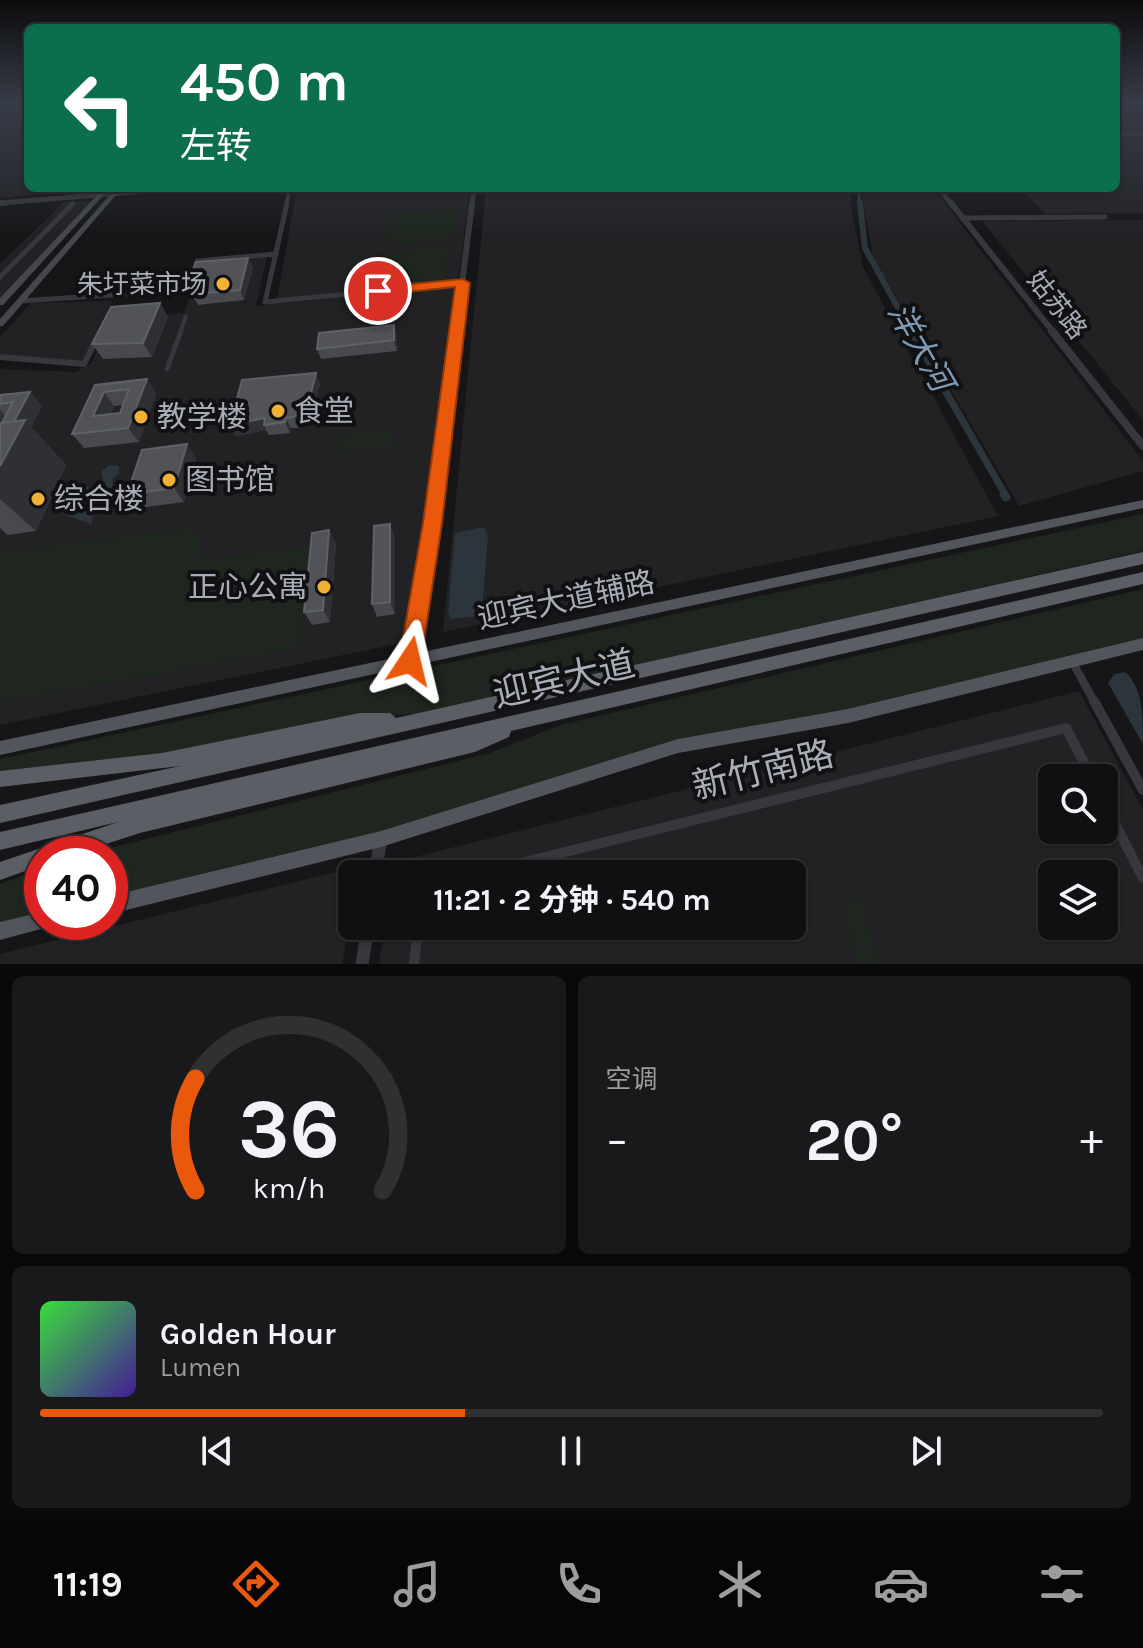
<!DOCTYPE html>
<html lang="zh">
<meta charset="utf-8">
<style>
:root{--surface:#101012;--page:#19191b;--text:#f1f3f6;--muted:#9c9d9f;--line:#303032;--accent:#ea580c}
body{margin:0;font-family:Karla,"Noto Sans SC",sans-serif;background:var(--page);color:var(--text);height:100vh;display:flex;flex-direction:column;font-size:30px;white-space:nowrap}
*{box-sizing:border-box;margin:0}
p{font-size:26px;color:var(--muted)}
.icon{flex:none;width:44px;height:44px;fill:none;stroke:currentColor;stroke-width:2;stroke-linecap:round;stroke-linejoin:round}
.map{position:relative;height:964px;overflow:hidden}
.sheet{display:flex;flex-direction:column;gap:12px;padding:12px;background:#09090a;flex:1}
.sheet>*{flex:none}
.hud{position:absolute;left:24px;top:24px;width:1096px;height:168px;border-radius:12px;box-shadow:0 2px 6px #0004,0 0 0 2px var(--line);background:#0b6e4f;color:#fff;overflow:hidden}
.buttons{position:absolute;left:1038px;top:764px;display:grid;gap:16px}
.buttons a{display:grid;place-items:center;width:80px;height:80px;border-radius:12px;background:var(--surface);box-shadow:0 2px 6px #0004,0 0 0 2px var(--line);font-size:40px}
.speed{position:absolute;left:24px;top:836px;display:flex;gap:16px;font-size:40px;font-weight:700;text-align:center}
.speed>*{display:grid;place-content:center;width:104px;height:104px;border-radius:50%;background:var(--surface);box-shadow:0 2px 6px #0004,0 0 0 2px var(--line);line-height:1}
.speed .limit{border:12px solid #d22;background:#fff;color:#111}
.pin{position:absolute;display:grid;place-items:center;width:68px;height:68px;color:#fff;margin:-34px;border:4px solid #fff;border-radius:50%;box-shadow:0 2px 8px #0007}
.me{position:absolute;width:88px;margin:-44px;rotate:10deg;stroke-linejoin:round;filter:drop-shadow(0 0 6px #0008)}
.turn{display:flex;align-items:center;gap:28px;height:168px;padding:0 24px;font-size:36px}
.turn .icon{width:104px;height:104px;stroke-width:2.5}
.turn b{display:block;font-size:56px;line-height:68px}
.big{font-size:60px;font-weight:700;line-height:1.1}
.sheet .widget{flex:1;display:flex;flex-direction:column;justify-content:center;gap:12px;min-width:0;padding:0 28px;border-radius:12px;background:var(--page)}
.sheet .dial{align-items:center;gap:0}
.dial svg{height:208px;overflow:visible;fill:none;stroke:var(--line);stroke-width:7;stroke-linecap:round;text-anchor:middle}
.dial text{fill:var(--text);stroke:none}
.song{display:flex;align-items:center;gap:24px}
.cover{width:96px;height:96px;border-radius:12px;background:linear-gradient(135deg,hsl(120 70% 55%),hsl(260 70% 35%))}
.played{height:8px;border-radius:4px;background:linear-gradient(90deg,var(--accent) 40%,var(--line) 40%)}
.keys{display:flex;justify-content:space-around;direction:ltr}
.heat{display:flex;justify-content:space-between;align-items:center;font-size:44px;direction:ltr}
.sheet .tiles{flex:1;display:grid;gap:12px;grid-template-columns:1fr 1fr}
.widget:last-child{grid-column:span 2}
.trip{position:absolute;left:338px;top:860px;width:468px;height:80px;border-radius:12px;background:var(--surface);box-shadow:0 2px 6px #0004,0 0 0 2px var(--line);font-weight:700;line-height:80px;text-align:center}
.tabs{display:flex;height:128px;justify-content:space-around;align-items:center;background:#060607;color:var(--muted)}
.tabs .icon{width:56px;height:56px}
.tabs .selected{color:var(--accent)}
.tabs b{font-size:36px;color:var(--text)}
.map>svg:first-child{display:block}
.built{fill:#222225;fill-rule:evenodd}
.green{fill:#1e261f}
.water{fill:#2c353c}
.lines{fill:none;stroke-linecap:round;stroke-linejoin:round}
.canal-far3{stroke:#2c353c;stroke-width:4}
.canal-far2{stroke:#2c353c;stroke-width:6}
.canal-far1{stroke:#2c353c;stroke-width:7}
.canal{stroke:#2c353c;stroke-width:9}
.pedestrian-far1{stroke:#37383d;stroke-width:4}
.pedestrian{stroke:#37383d;stroke-width:5}
.minor-far4{stroke:#37383d;stroke-width:4}
.minor-far3{stroke:#37383d;stroke-width:5}
.minor-far2{stroke:#37383d;stroke-width:6}
.minor-far1{stroke:#37383d;stroke-width:8}
.minor{stroke:#37383d;stroke-width:10}
.tertiary-far4{stroke:#37383d;stroke-width:5}
.tertiary-far3{stroke:#37383d;stroke-width:6}
.tertiary-far2{stroke:#37383d;stroke-width:8}
.tertiary-far1{stroke:#37383d;stroke-width:10}
.tertiary{stroke:#37383d;stroke-width:13}
.secondary{fill:#45474d;fill-rule:evenodd}
.primary{fill:#53555c;fill-rule:evenodd}
.trunk{fill:#5b5e65;fill-rule:evenodd}
.wall{fill:#47494d;fill-rule:evenodd}
.shaded-wall{fill:#2f3033}
.building{fill:#525359;stroke:#5f6168;stroke-width:2;fill-rule:evenodd}
.route{fill:#ea580c;stroke:#983908;stroke-width:2}
.poi-dot{fill:#f2b134;stroke:#111113;stroke-width:3}
.labels{text-anchor:middle;dominant-baseline:central;stroke-width:8;stroke-linejoin:round;paint-order:stroke}
.far-poi-label{font-size:26px;fill:#a8adb8;stroke:#111113;text-anchor:end}
.far-street-label{font-size:26px;fill:#a8adb8;stroke:#111113}
.poi-label{font-size:30px;fill:#a8adb8;stroke:#111113;text-anchor:start}
.street-label{font-size:30px;fill:#a8adb8;stroke:#111113}
.water-label{font-size:32px;font-style:italic;fill:#7f9bb3;stroke:#111113}
.near-street-label{font-size:36px;fill:#a8adb8;stroke:#111113}
</style>
<div class="map">
<svg width="1143" height="964" viewBox="0 0 1143 964">
<rect width="100%" height="100%" fill="#161618"/>
<path class="built" d="M0,102h28v86h67l-95,10z
M1116,102h27v29h-27z
M1116,138h27v75l-97,1 -26,-26h96z
M297,188h173l-11,88 -4,4 -178,19z
M486,188h366l-2,14 13,65 135,249 -555,116z
M861,188h72l210,273v10l-124,35 -146,-249z
M93,200v1l-93,97v-34l64,-62z
M1143,220v200l-161,-199z
M267,257l-11,49 198,-20 -47,356 -407,83v-356l76,3 15,-9 21,-42 72,-8 18,-50z
M112,301l-29,61 -83,-8v-17l31,-34z
M1079,691l64,119v154h-764l6,-38h407v-52h-400l2,-12zM1052,778h52v52h-52zM1052,874h52v52h-52z
M360,866l-2,8h-6v36l-10,54h-342v-10z"/>
<path class="green" d="M456,208l-3,21 -8,11 -47,4 -11,-3 1,-27z
M449,245l-6,35 -56,4 3,-32z
M394,429l-1,18 -55,6 4,-19z
M1143,514v37l-720,162 -55,5 -190,37 -178,20v-16z
M195,527l6,18 -2,15 110,-14 -11,103 -298,54v-151z
M1143,589v50l-318,76 -125,20 -323,98 -267,65v-44h-24l404,-101 70,-28z
M42,869v45l-42,10v-40z
M861,899l17,65h-21l-16,-64z"/>
<path class="water" d="M109,465l10,1v7l-6,6 -1,9 -5,1 -3,10 -6,1 -7,24 -25,-9 7,-29 9,-3 7,5 14,-8 -2,-8z
M484,527l4,9 -6,75 -6,5 -25,3 -3,-7 7,-79z
M1125,672c18,15 18,45 18,72l-35,-61 6,-9z"/>
<g class="lines">
<path class="canal-far3" d="M858,188l2,17"/>
<path class="canal-far2" d="M860,203l5,45 47,85"/>
<path class="canal-far1" d="M911,331l95,165"/>
<path class="canal" d="M1004,494l2,3"/>
<path class="pedestrian-far1" d="M180,333l6,-17"/>
<path class="pedestrian" d="M167,369l14,-38"/>
<path class="minor-far4" d="M286,205l4,-17"/>
<path class="minor-far3" d="M287,203l-22,99 198,-19
M963,218l142,-1
M195,268l2,-7 79,-7
M0,277l73,-73
M20,301l167,-11 3,-10"/>
<path class="minor-far2" d="M0,357l84,7 13,-26"/>
<path class="minor-far1" d="M1073,663l22,40"/>
<path class="minor" d="M1094,701l49,89
M1104,802l39,76
M476,874l590,-146 26,50
M414,964l4,-38"/>
<path class="tertiary-far4" d="M1116,134h27
M939,188l13,17
M0,203l183,-15
M472,205l2,-17"/>
<path class="tertiary-far3" d="M0,203h5
M951,203l103,130
M456,333l16,-130"/>
<path class="tertiary-far2" d="M1052,331l91,115
M436,496l20,-165"/>
<path class="tertiary-far1" d="M410,661l27,-167"/>
<path class="tertiary" d="M375,874l6,-35
M362,964l6,-38"/>
<path class="secondary" d="M104,188h6l-107,117h-3v-7z
M116,188h6l-119,138h-3v-7z"/>
<path class="primary" d="M1143,500v8l-1143,247v-14z
M1143,638v12l-295,73 -170,30 -297,94 -271,67v-18l271,-65 297,-92 170,-30z
M42,912v10h8l-2,5 -48,13v-18z"/>
<path class="trunk" d="M1143,552v12l-1143,259v-18l180,-39 -180,21v-16l162,-18 198,-40h30l6,5z
M1143,572v12l-632,147 -2,6 -34,15 -335,81 -65,21h-33v11l-42,15v-18l118,-40 -118,28v-18z"/>
</g>
<path class="wall" d="M248,258l5,10 -9,32 -46,5 -11,-19z
M160,303l8,14 -16,40 -49,2 -11,-15z
M397,336v15l-76,8 -4,-10z
M147,379l9,15 -17,48 -55,6 -12,-14 23,-49zM123,405l-3,8 -9,1 3,-8z
M320,383l-8,34 -13,11h-8l-1,5 -21,2 -3,-5 -30,6 -6,-11z
M30,392l12,14 -11,21 35,38 -30,66 -28,4 -8,-7v-133z
M196,458l-12,44 -46,6 -11,-14z
M329,530l7,14 -6,78 -18,3 -8,-13z
M395,537v77l-18,3 -5,-13z"/>
<path class="shaded-wall" d="M248,258l5,10 -9,32 -4,-10z
M160,303l8,14 -16,40 -9,-14z
M394,325l3,11v15l-3,-11z
M316,373l4,10 -8,34 -13,11 -5,-11z
M147,379l9,15 -17,48 -11,-14z
M30,392l12,14 -11,21 35,38 -30,66 -36,-32v-33l2,-24z
M104,392l10,14 -10,24 -11,-14z
M0,410l8,9 -8,14z
M265,418l-1,7 2,5 -30,6 -6,-11z
M286,418l5,10 -1,5 -5,-11z
M187,444l9,14 -12,44 -10,-14z
M390,524l5,13v77l-5,-12z
M329,530l7,14 -6,78 -7,-12z"/>
<path class="building" d="M248,258l-8,32 -47,4 3,-8h-9l9,-24z
M160,303l-17,40 -51,1 19,-37z
M394,325v15l-77,9 2,-16z
M316,373l-8,33 -14,11 -8,1 -1,4 -21,3 1,-7 -35,7 12,-45z
M147,379l-19,49 -56,6 23,-49zM129,389l-9,24 -27,3 11,-24z
M30,392l-16,29 -12,2 11,-21 -13,2v-9z
M25,420l-25,46v-43z
M187,444l-13,44 -47,6 15,-44z
M390,524v78l-18,2 2,-78z
M329,530l-6,80 -19,2 8,-79z"/>
<linearGradient id="sky" x2="0" y2="1"><stop stop-color="#0c0c0d"/><stop offset="0.43" stop-color="#363c48"/><stop offset="1" stop-color="#363c48" stop-opacity="0"/></linearGradient>
<rect width="1143" height="237" fill="url(#sky)"/>
<path class="route" d="M463,279l7,4 -28,240 -21,138 -3,8 -8,3 -8,-3 -3,-8 24,-138 32,-236 -77,8 -7,-4 7,-4z"/>
<g class="poi-dot">
<circle cx="223" cy="284" r="8"/>
<circle cx="278" cy="411" r="8"/>
<circle cx="141" cy="417" r="8"/>
<circle cx="169" cy="480" r="8"/>
<circle cx="38" cy="499" r="8"/>
<circle cx="324" cy="587" r="8"/>
</g>
<g class="labels">
<g class="far-poi-label">
<text x="207" y="284">朱圩菜市场</text>
</g>
<g class="far-street-label">
<text transform="translate(1057 305) rotate(52)">姑苏路</text>
</g>
<g class="poi-label">
<text x="294" y="411">食堂</text>
<text x="157" y="417">教学楼</text>
<text x="185" y="480">图书馆</text>
<text x="54" y="499">综合楼</text>
<text x="308" y="587" text-anchor="end">正心公寓</text>
</g>
<g class="street-label">
<text transform="translate(566 600) rotate(-12)">迎宾大道辅路</text>
</g>
<g class="water-label">
<text transform="translate(920 347) rotate(60)">洋大河</text>
</g>
<g class="near-street-label">
<text transform="translate(564 679) rotate(-13)">迎宾大道</text>
<text transform="translate(763 770) rotate(-14)">新竹南路</text>
</g>
</g>
</svg>
<div class="buttons">
<a><svg class="icon" aria-label="search" viewBox="0 0 24 24"><circle cx="10" cy="10" r="6"/><path d="M15 15l6 6"/></svg></a>
<a><svg class="icon" aria-label="layers" viewBox="0 0 24 24"><path d="M12 4l9 5-9 5-9-5zM3 14l9 5 9-5"/></svg></a>
</div>
<div class="speed"><div class="limit">40</div></div>
<div class="pin" style="left:378px;top:291px;background:#d93025"><svg class="icon" aria-label="arrive" viewBox="0 0 24 24"><path d="M6 21V4h12l-3 4 3 4H6"/></svg></div>
<svg class="me" style="left:410px;top:661px" viewBox="-20 -20 40 40"><path d="M0-17L14 15 0 8-14 15z" fill="#ea580c" stroke="#fff" stroke-width="4"/></svg>
<div class="trip">11:21 · 2 分钟 · 540 m</div>
<div class="hud">
<div class="turn"><svg class="icon" aria-label="left" viewBox="0 0 24 24"><path d="M17 20v-9H6M10 6l-5 5 5 5"/></svg><div><b>450 m</b>左转</div></div>
</div>
</div>
<section class="sheet">
<div class="tiles">
<div class="widget dial"><svg viewBox="0 0 100 80">
<path d="M14 69A42 42 0 1 1 86 69"/>
<path d="M14 69A42 42 0 0 1 14 26" stroke="#ea580c"/>
<text x="50" y="56" font-size="32" font-weight="700">36</text>
<text x="50" y="72" font-size="11">km/h</text>
</svg></div>
<div class="widget"><p>空调</p>
<div class="heat"><a>−</a><b class="big">20°</b><a>+</a></div>
</div>
<div class="widget">
<div class="song"><i class="cover"></i><div><b>Golden Hour</b><p>Lumen</p></div></div>
<div class="played"></div>
<div class="keys"><svg class="icon" aria-label="previous" viewBox="0 0 24 24"><path d="M18 5L8 12l10 7zM5 5v14"/></svg><svg class="icon" aria-label="pause" viewBox="0 0 24 24"><path d="M8 5v14M16 5v14"/></svg><svg class="icon" aria-label="next" viewBox="0 0 24 24"><path d="M6 5l10 7-10 7zM19 5v14"/></svg></div>
</div>
</div>
</section>
<nav class="tabs">
<b>11:19</b>
<svg class="icon selected" aria-label="directions" viewBox="0 0 24 24"><path d="M12 3l9 9-9 9-9-9zM9 14v-3h6M13 9l2 2-2 2"/></svg>
<svg class="icon" aria-label="music" viewBox="0 0 24 24"><path d="M9 18V5l10-2v13"/><circle cx="6" cy="18" r="3"/><circle cx="16" cy="16" r="3"/></svg>
<svg class="icon" aria-label="phone" viewBox="0 0 24 24"><path d="M5 4h4l2 5-3 2q2 4 5 5l2-3 5 2v4C11 20 4 13 5 4z"/></svg>
<svg class="icon" aria-label="climate" viewBox="0 0 24 24"><path d="M12 3v18M4 7l16 10M4 17L20 7"/></svg>
<svg class="icon" aria-label="car" viewBox="0 0 24 24"><path d="M5 17H2v-5l4-1 3-4h7l3 4 3 1v5h-3M9 17h6M6 11h13"/><circle cx="7" cy="17" r="2"/><circle cx="17" cy="17" r="2"/></svg>
<svg class="icon" aria-label="filters" viewBox="0 0 24 24"><path d="M4 7h16M4 17h16"/><circle cx="9" cy="7" r="2"/><circle cx="15" cy="17" r="2"/></svg>
</nav>
